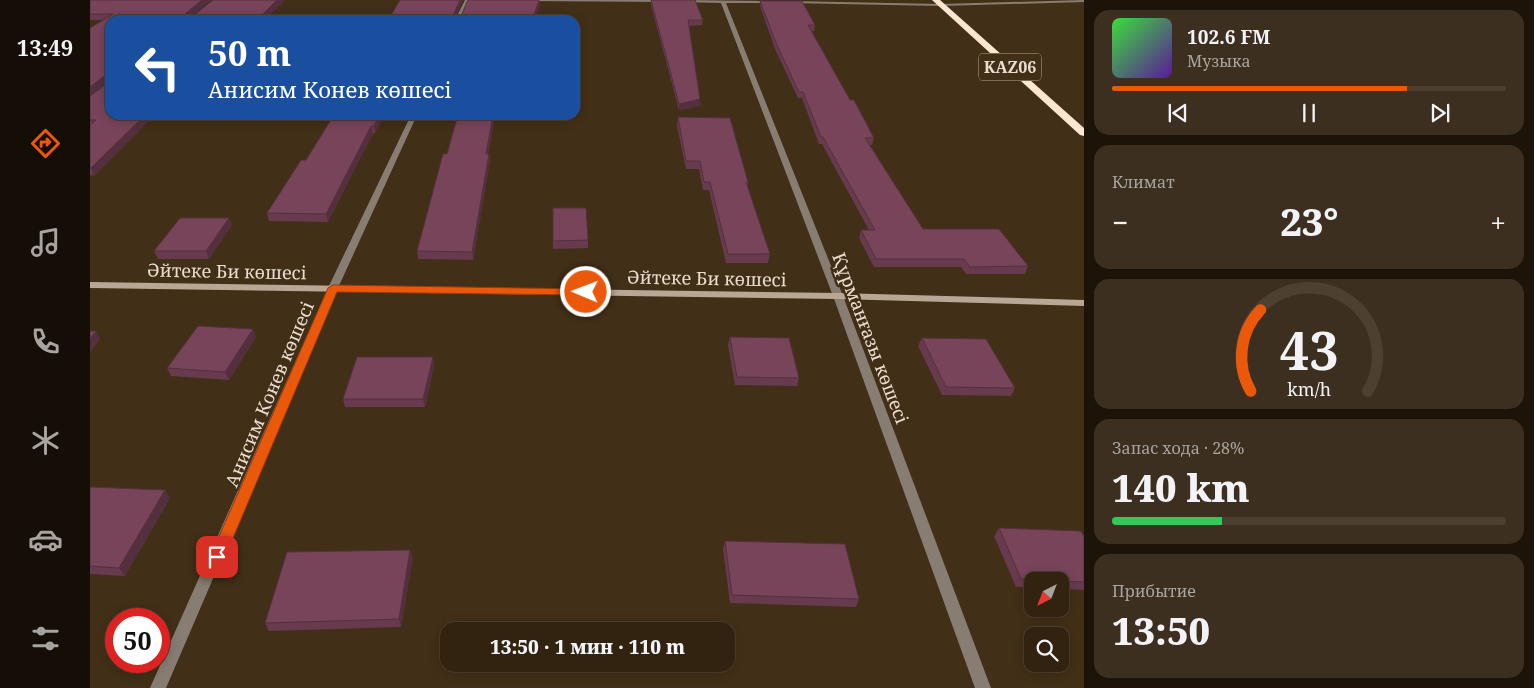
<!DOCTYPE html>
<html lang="ru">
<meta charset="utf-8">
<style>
:root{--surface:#322311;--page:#3d2f1f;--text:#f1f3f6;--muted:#a8a49f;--line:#4d4031;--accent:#ea580c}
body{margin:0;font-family:"Noto Serif",serif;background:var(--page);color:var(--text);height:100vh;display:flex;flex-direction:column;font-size:19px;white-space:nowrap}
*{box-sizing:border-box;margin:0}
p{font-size:16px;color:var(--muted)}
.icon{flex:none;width:28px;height:28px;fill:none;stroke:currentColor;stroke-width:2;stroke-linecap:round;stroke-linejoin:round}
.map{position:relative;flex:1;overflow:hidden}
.details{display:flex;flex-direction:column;gap:10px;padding:10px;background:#1c1309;width:450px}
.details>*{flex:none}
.top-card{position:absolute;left:15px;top:15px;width:475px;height:105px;border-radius:15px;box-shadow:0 2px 12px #0003,0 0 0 1px var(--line);background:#1a4fa0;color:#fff;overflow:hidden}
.needle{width:32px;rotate:222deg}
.buttons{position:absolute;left:934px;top:572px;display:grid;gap:10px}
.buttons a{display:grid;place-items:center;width:45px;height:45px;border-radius:10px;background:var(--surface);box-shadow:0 2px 12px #0003,0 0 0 1px var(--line);font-size:25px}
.speed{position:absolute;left:15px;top:608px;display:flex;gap:10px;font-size:25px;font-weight:700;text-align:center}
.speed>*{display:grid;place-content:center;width:65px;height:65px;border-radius:50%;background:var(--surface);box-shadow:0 2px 12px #0003,0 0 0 1px var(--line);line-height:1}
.speed .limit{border:8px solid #d22;background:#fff;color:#111}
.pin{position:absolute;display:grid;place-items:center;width:42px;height:42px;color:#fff;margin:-21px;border-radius:10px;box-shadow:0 2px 8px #0006}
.me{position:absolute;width:55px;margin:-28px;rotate:271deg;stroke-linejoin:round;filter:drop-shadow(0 0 4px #0008)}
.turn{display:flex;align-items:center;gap:18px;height:105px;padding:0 20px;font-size:22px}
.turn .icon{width:65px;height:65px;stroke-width:2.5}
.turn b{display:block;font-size:35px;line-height:42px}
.big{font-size:38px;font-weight:800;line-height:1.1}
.details .tile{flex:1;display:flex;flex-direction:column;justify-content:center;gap:8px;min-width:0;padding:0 18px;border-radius:15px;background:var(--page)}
.details .dial{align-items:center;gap:0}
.dial svg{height:130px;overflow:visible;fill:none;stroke:var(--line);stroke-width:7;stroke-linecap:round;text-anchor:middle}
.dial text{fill:var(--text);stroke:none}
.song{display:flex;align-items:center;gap:15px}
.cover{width:60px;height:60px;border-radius:8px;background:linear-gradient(135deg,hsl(120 70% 55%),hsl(270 70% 35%))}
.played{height:5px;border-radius:2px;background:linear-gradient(90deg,var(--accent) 75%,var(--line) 75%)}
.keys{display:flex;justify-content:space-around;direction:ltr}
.heat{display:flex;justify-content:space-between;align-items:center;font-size:28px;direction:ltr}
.charge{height:8px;border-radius:4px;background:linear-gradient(90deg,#34c759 28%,var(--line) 0)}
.trip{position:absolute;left:350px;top:622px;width:295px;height:50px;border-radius:15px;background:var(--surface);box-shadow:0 2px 12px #0003,0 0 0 1px var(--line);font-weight:800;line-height:50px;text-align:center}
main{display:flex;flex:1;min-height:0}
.tab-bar{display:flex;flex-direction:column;width:90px;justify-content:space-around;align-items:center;background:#140e07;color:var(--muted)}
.tab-bar .icon{width:35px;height:35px}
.tab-bar .selected{color:var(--accent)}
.tab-bar b{font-size:22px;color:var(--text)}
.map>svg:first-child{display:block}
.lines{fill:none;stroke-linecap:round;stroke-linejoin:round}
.lane{fill:#887d73;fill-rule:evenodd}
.street{fill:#887d73;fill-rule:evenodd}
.secondary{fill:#b9a796;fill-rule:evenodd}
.highway{fill:#fce6d1;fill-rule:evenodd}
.wall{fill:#673a4d}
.shaded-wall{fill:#54303f}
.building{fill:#78445a;stroke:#54303f}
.route{fill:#ea580c;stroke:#983908}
.labels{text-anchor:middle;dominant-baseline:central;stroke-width:5;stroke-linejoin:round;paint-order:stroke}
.shield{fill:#422f17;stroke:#b8a998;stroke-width:1}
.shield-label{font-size:16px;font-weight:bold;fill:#eaddcf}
.street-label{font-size:18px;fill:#eaddcf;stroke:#422f17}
</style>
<main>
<nav class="tab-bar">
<b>13:49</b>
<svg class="icon selected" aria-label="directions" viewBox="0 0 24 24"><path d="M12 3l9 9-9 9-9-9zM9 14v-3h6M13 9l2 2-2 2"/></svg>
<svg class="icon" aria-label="music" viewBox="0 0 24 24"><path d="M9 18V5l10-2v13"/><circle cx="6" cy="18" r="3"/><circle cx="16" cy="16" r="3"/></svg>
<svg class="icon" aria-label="phone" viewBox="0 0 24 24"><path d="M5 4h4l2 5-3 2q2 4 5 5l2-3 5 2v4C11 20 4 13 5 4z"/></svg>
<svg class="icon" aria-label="climate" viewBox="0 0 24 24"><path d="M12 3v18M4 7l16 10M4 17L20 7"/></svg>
<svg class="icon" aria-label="car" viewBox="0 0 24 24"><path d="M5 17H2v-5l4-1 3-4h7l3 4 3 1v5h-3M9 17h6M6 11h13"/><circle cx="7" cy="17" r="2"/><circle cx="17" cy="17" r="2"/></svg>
<svg class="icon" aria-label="filters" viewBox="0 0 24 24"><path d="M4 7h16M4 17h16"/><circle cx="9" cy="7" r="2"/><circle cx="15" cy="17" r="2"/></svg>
</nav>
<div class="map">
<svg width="994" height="688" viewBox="0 0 994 688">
<rect width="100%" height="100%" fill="#422f17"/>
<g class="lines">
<path class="lane" d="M994,0v2l-143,4 -2,-1 2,-1z"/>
<path class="street" d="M375,0h4l-8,20h-6z
M435,0h142v1l-2,1 -138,-1z
M590,0l93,1 2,1 -2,1h-47l117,293 148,392h-16l-142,-392 -112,-293 -39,-1z
M698,1l153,3 2,1 -2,1 -151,-3z
M321,115h6l-79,173 -172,400h-16l178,-400z"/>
<path class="secondary" d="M0,282l748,11 246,7v6l-246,-7 -748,-11z"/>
<path class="highway" d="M842,0h8l144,128v8l-4,-1z"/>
</g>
<path class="wall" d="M0,0h121l-19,15h2l91,-15 -21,20h-154l-16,156 -4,-1v-79l13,-76h-13z
M373,0l-7,16h5l79,-12 -6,16h-145l1,-3z
M561,0l52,20 -1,5 -13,1 11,73v7l-21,4 -28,-105z
M670,1l55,24 -1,6h-3l39,69 24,38 -2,7h-2l53,84 105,37 -3,8h-59l-5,-7h-87l-15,-29 2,-8h8l-47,-86h-3l-17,-46h-4l-23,-49 -15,-43z
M244,115h50l-9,18h-2l-45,89 -59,-1 -2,-8 39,-53z
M405,115l-7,39h1l1,7 -17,99 -55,-1 -1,-8 30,-97z
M588,117l70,65v5l22,67 -2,9h-42l-17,-73h-6l-4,-21h-13l-9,-43z
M463,208l35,32v8l-35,1z
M142,225l-23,34h-51l-4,-8z
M166,337l-27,43 -58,-4 -4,-8z
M640,337l69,41 -2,8 -62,-1 -7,-40z
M832,338l93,50 -4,8 -69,-1 -24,-49z
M344,366l-9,41h-80l-2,-8z
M0,487l75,3 5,8 -45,78 -35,-2z
M909,528l85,9v53l-24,-1v-8h-28v6h-16l-22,-51z
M635,541l134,58 -3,8 -126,-4 -7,-54z
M323,558l-12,69 -132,4 -4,-8z"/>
<path class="shaded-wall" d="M112,0h9l-23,19 -2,-4v-2z
M187,0h8l-21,20h-7z
M370,0h3l-9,20 -1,-4z
M449,0l1,4 -6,16v-5z
M17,74l3,7 -20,15v-9z
M610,99v7l-21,4v-6z
M55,115h10l-61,61 -3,-8z
M289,115h5l-9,18 -1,-7z
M403,115h2l-9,46v-7z
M281,126l2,7 -45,89 -2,-8z
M399,154l1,7 -17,99 -1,-8z
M139,218l3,7 -23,34 -3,-8z
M163,329l3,8 -27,43 -4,-8z
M6,331l4,8 -10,14v-14z
M343,357l1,9 -9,41 -2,-8z
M75,490l5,8 -45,78 -6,-8z
M320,550l3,8 -12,69 -2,-8z"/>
<path class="building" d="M0,0h112l-16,13v2h8l19,-15h64l-20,20h-147v95h35l-54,53h-1v-43l6,-5h-6v-24l18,-13 -1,-9 -17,13v-59l23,-14h-23z
M310,0h60l-7,16h8l7,-16h71l-5,15h-7l-2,5h-136l2,-3h-1z
M561,0h44l8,20h-15l12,79 -21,5z
M670,1h42l13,24h-7l42,75h4l20,38h-9l58,91h76l29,37 -58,1 -6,-8h-88l-15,-29h14l-52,-93h-2l-18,-45h-4l-23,-49z
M244,115h45l-5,11h-3l-45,88 -59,-1 34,-53h5z
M368,115h35l-7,39h3l-17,98 -55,-1 26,-97h4z
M588,117l52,1 18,64h-2l24,72h-42l-18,-72h-6l-4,-21h-14z
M463,208h33l2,32 -35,1z
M90,218h49l-23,33h-52z
M108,326l55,3 -28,43 -58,-4z
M0,331h6l-6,8z
M640,337l59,1 10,40 -62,-1z
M832,338l64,1 29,49 -69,-1z
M267,357h76l-10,42h-80z
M0,487l75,3 -46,78 -29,-2z
M909,528l82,3 3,6v45l-63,-3z
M635,541l120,3 14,55 -127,-4z
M320,550l-11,69 -134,4 22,-71z"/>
<path class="route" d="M243,285l253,4 5,3 -5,3 -249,-3 -112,265 -3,5 -5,2 -5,-2 -2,-5 118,-269z"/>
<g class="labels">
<rect class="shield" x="889" y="53.5" width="62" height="27" rx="4"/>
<g class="shield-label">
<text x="920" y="67">KАZ06</text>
</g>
<g class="street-label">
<text transform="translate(137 271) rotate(1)">Әйтеке Би көшесі</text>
<text transform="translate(617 278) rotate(1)">Әйтеке Би көшесі</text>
<text transform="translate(781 338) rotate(69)">Құрманғазы көшесі</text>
<text transform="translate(179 394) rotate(-67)">Анисим Конев көшесі</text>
</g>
</g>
</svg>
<div class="buttons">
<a><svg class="needle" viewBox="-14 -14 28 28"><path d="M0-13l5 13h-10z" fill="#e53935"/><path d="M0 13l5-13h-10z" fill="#a8a49f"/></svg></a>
<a><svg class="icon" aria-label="search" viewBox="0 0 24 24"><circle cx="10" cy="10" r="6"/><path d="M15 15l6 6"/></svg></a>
</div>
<div class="speed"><div class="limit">50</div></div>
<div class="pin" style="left:127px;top:557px;background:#d93025"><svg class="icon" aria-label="arrive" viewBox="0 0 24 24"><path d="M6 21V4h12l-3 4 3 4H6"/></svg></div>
<svg class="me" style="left:496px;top:292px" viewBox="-20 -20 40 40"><circle r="17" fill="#ea580c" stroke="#fff" stroke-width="3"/><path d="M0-11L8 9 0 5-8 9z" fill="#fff"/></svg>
<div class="trip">13:50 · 1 мин · 110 m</div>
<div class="top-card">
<div class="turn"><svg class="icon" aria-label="left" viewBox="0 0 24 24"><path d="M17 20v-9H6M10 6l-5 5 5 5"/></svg><div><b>50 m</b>Анисим Конев көшесі</div></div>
</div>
</div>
<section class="details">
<div class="tile">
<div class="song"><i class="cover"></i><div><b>102.6 FM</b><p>Музыка</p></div></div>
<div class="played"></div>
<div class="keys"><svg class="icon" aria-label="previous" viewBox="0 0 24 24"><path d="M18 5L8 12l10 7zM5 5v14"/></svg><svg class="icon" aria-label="pause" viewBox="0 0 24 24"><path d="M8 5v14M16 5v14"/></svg><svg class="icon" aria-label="next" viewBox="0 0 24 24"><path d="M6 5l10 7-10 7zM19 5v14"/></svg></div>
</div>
<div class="tile"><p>Климат</p>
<div class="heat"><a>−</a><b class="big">23°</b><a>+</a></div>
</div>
<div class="tile dial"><svg viewBox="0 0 100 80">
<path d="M14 69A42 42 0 1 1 86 69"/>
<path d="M14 69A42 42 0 0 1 20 19" stroke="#ea580c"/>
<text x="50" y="56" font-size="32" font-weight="700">43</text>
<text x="50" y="72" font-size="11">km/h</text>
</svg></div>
<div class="tile"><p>Запас хода · 28%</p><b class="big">140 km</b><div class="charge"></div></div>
<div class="tile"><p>Прибытие</p><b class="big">13:50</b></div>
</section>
</main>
